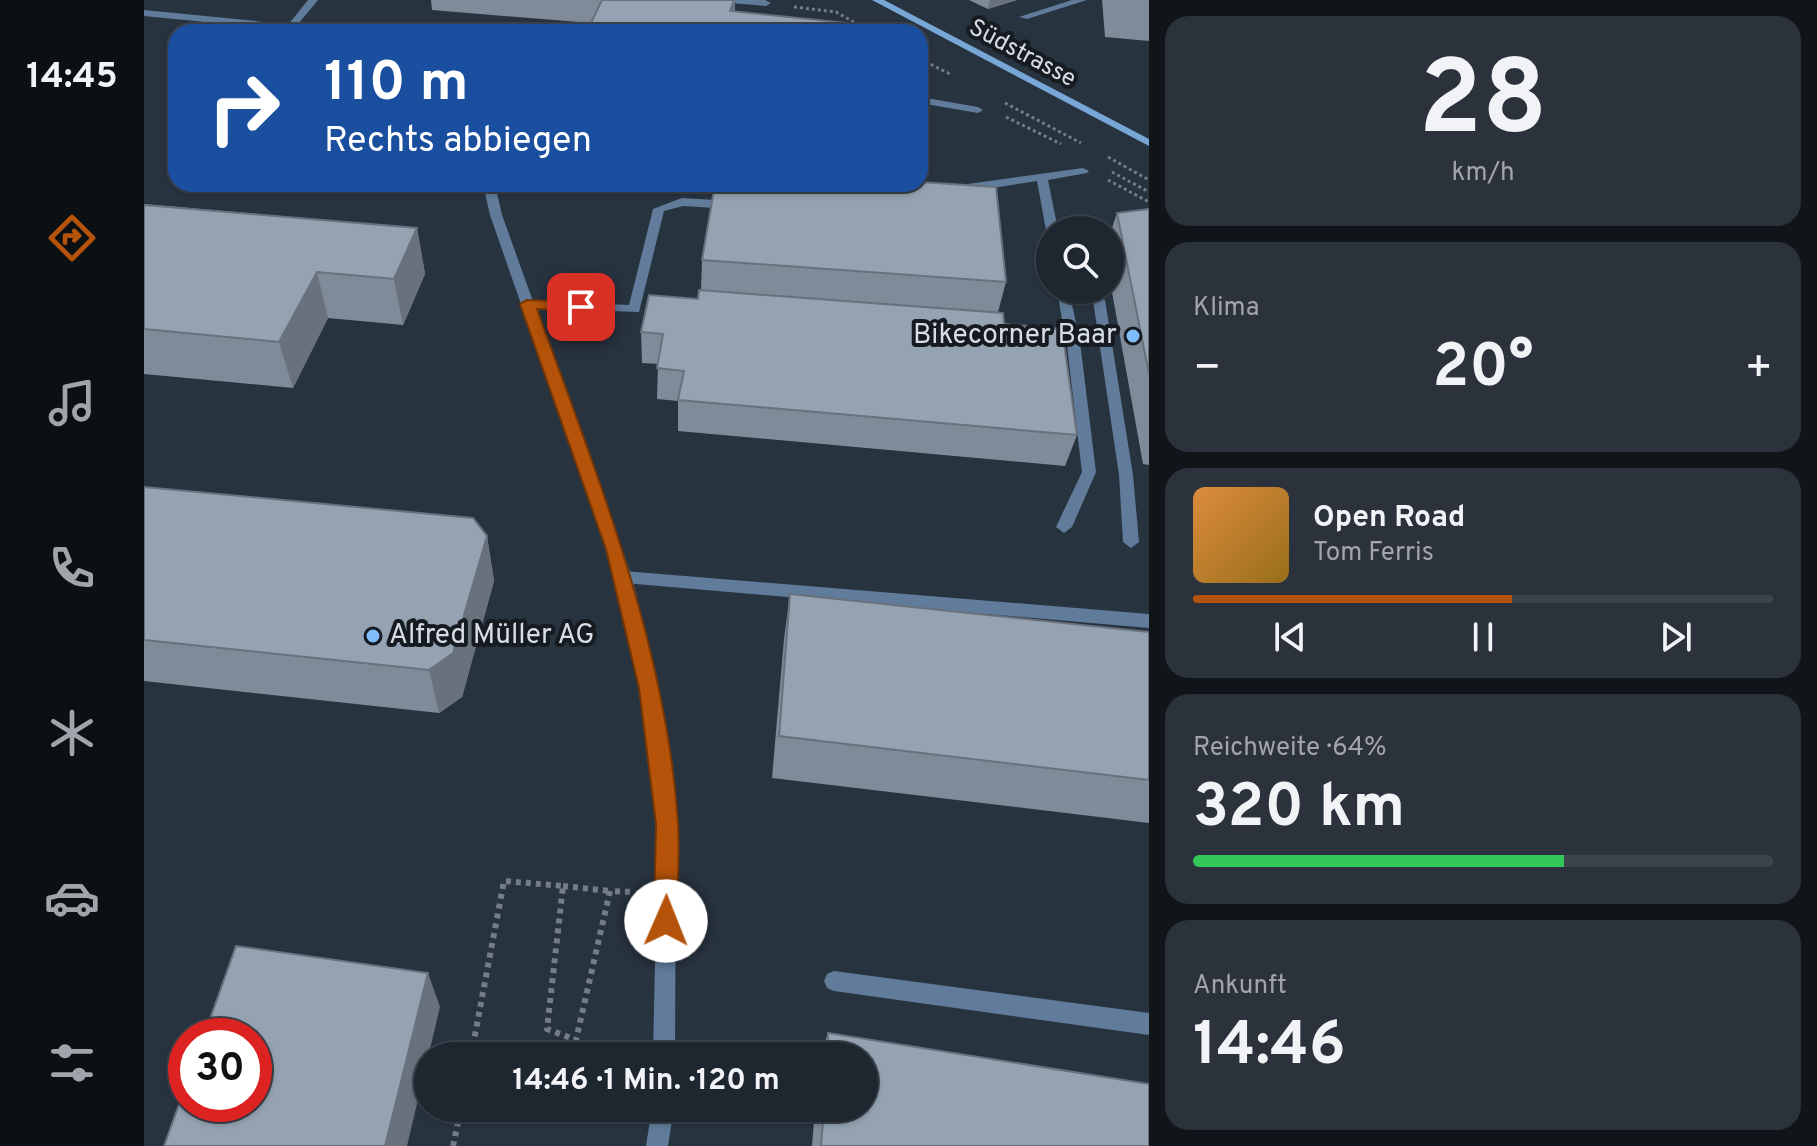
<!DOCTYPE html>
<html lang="de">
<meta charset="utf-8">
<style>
:root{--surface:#1e2630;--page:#2b323c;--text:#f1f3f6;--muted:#a1a5ab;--line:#3c434c;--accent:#b45309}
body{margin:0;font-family:Overpass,sans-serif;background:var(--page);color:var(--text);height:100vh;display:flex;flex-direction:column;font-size:30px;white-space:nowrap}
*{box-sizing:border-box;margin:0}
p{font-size:26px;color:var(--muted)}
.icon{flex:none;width:44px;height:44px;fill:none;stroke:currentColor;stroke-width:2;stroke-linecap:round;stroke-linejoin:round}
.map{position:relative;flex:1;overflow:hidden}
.panel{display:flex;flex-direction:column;gap:16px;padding:16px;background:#10151a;width:668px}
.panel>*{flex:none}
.guide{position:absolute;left:24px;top:24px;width:760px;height:168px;border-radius:24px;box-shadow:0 2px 6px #0004,0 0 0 2px var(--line);background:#1a4fa0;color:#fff;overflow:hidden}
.controls{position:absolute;left:892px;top:216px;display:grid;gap:16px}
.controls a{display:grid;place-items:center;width:88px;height:88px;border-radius:50%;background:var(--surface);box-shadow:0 2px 6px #0004,0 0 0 2px var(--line);font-size:40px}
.speed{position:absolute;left:24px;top:1018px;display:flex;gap:16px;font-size:40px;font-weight:700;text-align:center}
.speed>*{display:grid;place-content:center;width:104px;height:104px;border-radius:50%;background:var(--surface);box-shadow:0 2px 6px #0004,0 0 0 2px var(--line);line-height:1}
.speed .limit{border:12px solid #d22;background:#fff;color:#111}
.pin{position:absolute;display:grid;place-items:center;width:68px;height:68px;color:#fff;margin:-34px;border-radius:16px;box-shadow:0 4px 12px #0006}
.me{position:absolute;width:88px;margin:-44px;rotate:1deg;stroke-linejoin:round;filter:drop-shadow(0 0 6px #0008)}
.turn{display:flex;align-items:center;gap:28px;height:168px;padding:0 24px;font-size:36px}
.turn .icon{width:104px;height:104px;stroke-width:2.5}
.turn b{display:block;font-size:56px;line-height:68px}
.big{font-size:60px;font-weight:700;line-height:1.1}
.panel .widget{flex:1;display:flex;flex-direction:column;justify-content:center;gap:12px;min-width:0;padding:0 28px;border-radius:24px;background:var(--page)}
.panel .dial{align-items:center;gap:0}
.dial b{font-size:104px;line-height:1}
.song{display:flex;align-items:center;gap:24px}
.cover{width:96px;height:96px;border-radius:12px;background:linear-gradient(135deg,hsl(30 70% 55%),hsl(40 70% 35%))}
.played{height:8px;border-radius:4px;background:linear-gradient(90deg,var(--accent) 55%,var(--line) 55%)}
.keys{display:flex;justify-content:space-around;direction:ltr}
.heat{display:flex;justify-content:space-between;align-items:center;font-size:44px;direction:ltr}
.charge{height:12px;border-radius:6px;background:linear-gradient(90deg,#34c759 64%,var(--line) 0)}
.trip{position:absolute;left:270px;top:1042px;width:464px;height:80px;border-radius:40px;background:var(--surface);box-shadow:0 2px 6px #0004,0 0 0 2px var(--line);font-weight:700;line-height:80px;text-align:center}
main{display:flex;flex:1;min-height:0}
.tabs{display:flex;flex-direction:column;width:144px;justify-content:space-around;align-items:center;background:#0c0f13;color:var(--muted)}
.tabs .icon{width:56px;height:56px}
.tabs .on{color:var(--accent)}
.tabs b{font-size:36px;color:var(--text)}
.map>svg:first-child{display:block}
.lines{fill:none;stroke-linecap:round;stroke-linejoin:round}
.path-far1{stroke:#737c87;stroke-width:3;stroke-dasharray:3 3;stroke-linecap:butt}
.path{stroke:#737c87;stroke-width:6;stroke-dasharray:5 5;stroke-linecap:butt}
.lane{fill:#607c9a;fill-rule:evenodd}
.street{fill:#607c9a;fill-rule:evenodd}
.secondary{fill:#78a6d6;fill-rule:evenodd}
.wall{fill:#7f8b98}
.shaded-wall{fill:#68717c}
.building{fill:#94a2b1;stroke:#68717c;stroke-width:2}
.route{fill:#b45309;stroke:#753606;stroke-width:2}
.poi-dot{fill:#81bcfa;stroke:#151b20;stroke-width:3}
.labels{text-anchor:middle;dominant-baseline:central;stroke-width:8;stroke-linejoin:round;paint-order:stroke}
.far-street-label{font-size:24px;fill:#d6dde5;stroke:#151b20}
.poi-label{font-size:28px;fill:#d6dde5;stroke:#151b20;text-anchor:end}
</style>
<main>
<nav class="tabs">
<b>14:45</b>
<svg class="icon on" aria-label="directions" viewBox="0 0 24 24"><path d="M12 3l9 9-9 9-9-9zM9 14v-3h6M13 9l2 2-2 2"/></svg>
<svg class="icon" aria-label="music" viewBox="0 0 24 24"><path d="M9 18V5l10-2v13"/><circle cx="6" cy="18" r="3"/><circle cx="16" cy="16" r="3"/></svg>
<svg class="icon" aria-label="phone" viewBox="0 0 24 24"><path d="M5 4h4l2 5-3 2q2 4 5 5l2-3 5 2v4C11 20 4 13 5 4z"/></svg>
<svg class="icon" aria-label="climate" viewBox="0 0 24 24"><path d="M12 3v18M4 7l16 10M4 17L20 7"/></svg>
<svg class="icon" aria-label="car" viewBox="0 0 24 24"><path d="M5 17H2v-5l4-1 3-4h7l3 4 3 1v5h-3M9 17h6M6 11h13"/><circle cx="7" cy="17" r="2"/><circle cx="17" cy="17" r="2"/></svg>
<svg class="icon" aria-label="filters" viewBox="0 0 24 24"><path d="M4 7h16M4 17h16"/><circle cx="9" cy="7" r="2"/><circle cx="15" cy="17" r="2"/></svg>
</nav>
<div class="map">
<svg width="1005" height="1146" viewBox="0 0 1005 1146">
<rect width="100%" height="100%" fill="#283340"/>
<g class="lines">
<path class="path-far1" d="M650,7l42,5 28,16
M776,59l30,15
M861,103l76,40
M862,117l55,27
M964,157l41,23
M968,172l37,20
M964,180l41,22"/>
<path class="path" d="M419,886l47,5
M327,1056l33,-175 59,5 -16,143 29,11 34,-149 23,1
M309,1146l8,-38"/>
<path class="lane" d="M164,0h10l-24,29h-6v-4z
M581,0h40l6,3 -5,3 -36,-3z
M928,0h15l-60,19 -8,-2z
M939,168l6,3 -2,2 -39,7 10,50h-8v3l-4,-3 -9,-49 -76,12 -6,-4 6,-4z
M538,198l50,3 6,4 -6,4 -49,-3 -19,5 -25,101 -112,-4 -6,-4 6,-4 102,5 24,-96z
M913,290h12l11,52 16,130 -24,55 -8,6 -8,-6 26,-55 -15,-126 -24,-2 -7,-4 7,-4 22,1z
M955,296l6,4 28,175 6,67 -8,6 -8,-6 -4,-67 -26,-175z
M480,571l525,43v14l-525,-45 -6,-2 -2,-4 2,-4z
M690,971l315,42v22l-315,-44 -7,-3 -3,-7 3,-7z"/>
<path class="street" d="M0,10l192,19 5,3h-35l-162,-16z
M776,97l58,10 5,3 -5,3 -58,-10z
M339,184h12l7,31 130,362 26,111 18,136 -1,232h-22l5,-232 -18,-136 -24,-111 -126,-362z
M508,1108h22l-6,38h-22z"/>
<path class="secondary" d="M728,0h12l265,139v7z"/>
</g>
<path class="wall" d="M287,0h304v12l122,12 -1,8h-267l2,-9 -159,-13z
M825,0h48l-29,9z
M958,0h47v41l-44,-4z
M0,204l273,24 8,46 -22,51 -75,-7 -35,70 -149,-14z
M1005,209v256l-6,-1 -33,-183v-47l7,-21z
M558,260l304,22 -8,30 79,123 -12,31 -387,-35v-30l-21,-2 1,-35 -16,-1 -1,-31 57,-33 3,-9z
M0,487l343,49 7,45 -32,116 -23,16 -295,-32z
M646,594l359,38v191l-377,-45 12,-139z
M684,1033l321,113h-337l3,-38h49v-52h-44z"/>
<path class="shaded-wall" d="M590,0h1l-1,20 -4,-9z
M846,0h27l-29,9z
M273,228l8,46 -22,51 -9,-46z
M173,272l11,46 -35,70 -14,-46z
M343,536l7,45 -32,116 -23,16 -10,-43z
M284,973l12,34 -33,139h-22z"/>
<path class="building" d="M458,0h132l-4,11 127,13 -3,8h-265l1,-7z
M776,182l76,5 10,95 -304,-22 13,-76h205z
M0,205l273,23 -23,51 -77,-7 -38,70 -135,-13z
M1005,209v165l-32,-161z
M555,290l304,23 1,11 58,5 15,106 -399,-35 6,-29 -27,-3 6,-34 -22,-2 8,-37 49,4z
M0,487l329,31 14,18 -34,117 -24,17 -285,-30z
M646,594l359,38v148l-370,-44z
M92,946l192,27 -43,173h-221l22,-61v19h68v-68h-50z
M684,1033l321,51v62h-328l3,-38h40v-52h-37z"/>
<path class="route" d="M383,300l54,2 7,5 -7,4 -44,-2c60,167 129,335 141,514 2,33 -1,66 -1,98l-3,7 -8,4 -8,-4 -4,-7 2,-97 -17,-136 -33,-139 -86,-245z"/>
<g class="poi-dot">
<circle cx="989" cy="336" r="8"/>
<circle cx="229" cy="636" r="8"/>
</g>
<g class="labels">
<g class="far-street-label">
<text transform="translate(878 54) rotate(28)">Südstrasse</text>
</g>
<g class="poi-label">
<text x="973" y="336">Bikecorner Baar</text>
<text x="245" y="636" text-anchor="start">Alfred Müller AG</text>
</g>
</g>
</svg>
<div class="controls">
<a><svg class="icon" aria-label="search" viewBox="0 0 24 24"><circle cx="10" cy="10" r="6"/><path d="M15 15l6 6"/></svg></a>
</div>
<div class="speed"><div class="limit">30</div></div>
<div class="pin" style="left:437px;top:307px;background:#d93025"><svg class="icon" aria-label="arrive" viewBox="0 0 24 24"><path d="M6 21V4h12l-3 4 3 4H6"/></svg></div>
<svg class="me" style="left:522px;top:921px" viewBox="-20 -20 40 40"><circle r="19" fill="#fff"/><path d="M0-13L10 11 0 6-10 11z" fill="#b45309"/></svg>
<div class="trip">14:46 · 1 Min. · 120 m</div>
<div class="guide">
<div class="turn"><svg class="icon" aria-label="right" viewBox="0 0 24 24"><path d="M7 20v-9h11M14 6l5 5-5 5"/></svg><div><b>110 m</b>Rechts abbiegen</div></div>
</div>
</div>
<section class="panel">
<div class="widget dial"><b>28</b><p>km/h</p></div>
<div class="widget"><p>Klima</p>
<div class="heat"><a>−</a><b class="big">20°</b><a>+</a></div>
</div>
<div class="widget">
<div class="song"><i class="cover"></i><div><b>Open Road</b><p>Tom Ferris</p></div></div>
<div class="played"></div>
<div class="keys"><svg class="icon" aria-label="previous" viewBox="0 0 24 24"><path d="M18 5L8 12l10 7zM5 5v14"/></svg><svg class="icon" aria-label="pause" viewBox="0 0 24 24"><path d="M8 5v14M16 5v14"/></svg><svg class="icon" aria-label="next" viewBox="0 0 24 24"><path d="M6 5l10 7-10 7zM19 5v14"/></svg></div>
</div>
<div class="widget"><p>Reichweite · 64%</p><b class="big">320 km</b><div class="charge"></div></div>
<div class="widget"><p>Ankunft</p><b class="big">14:46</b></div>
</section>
</main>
